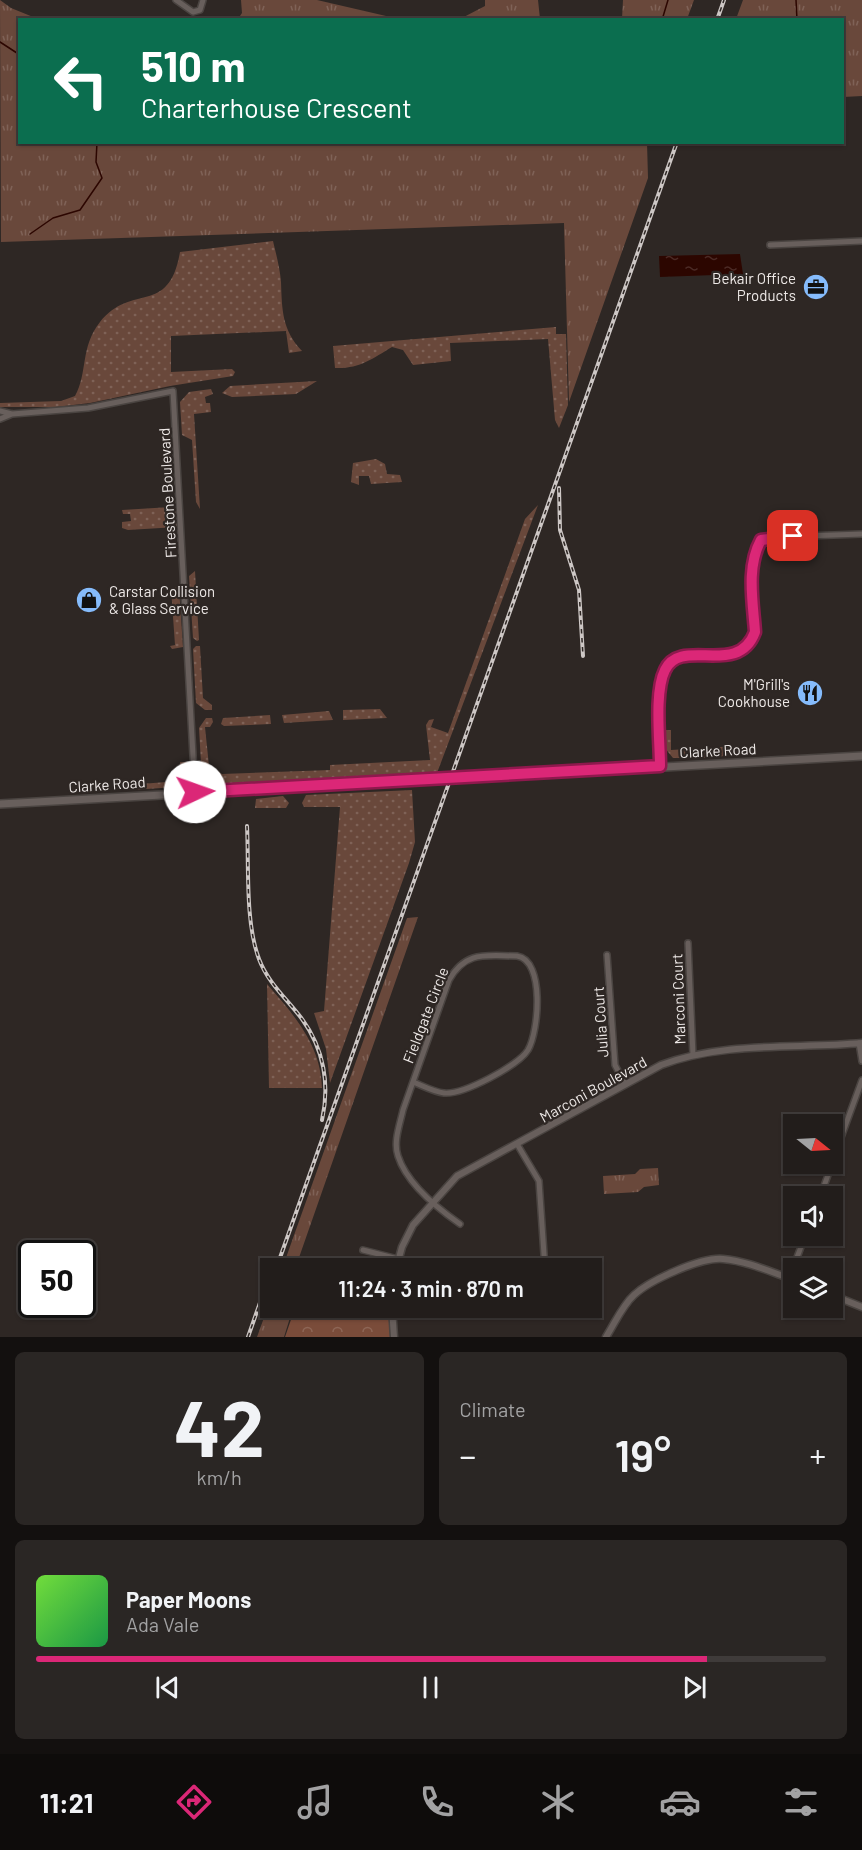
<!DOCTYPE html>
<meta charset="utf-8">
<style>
:root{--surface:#221d1b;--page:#2a2624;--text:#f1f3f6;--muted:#a2a2a3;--line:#3f3b3a;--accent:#db2777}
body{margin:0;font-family:Barlow,sans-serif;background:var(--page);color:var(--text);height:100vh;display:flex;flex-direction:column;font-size:22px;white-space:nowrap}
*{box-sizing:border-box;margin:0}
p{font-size:20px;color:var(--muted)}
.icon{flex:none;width:33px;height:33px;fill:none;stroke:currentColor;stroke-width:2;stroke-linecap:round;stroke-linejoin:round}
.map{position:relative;height:1337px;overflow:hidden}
.panel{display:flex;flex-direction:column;gap:15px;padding:15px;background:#13100f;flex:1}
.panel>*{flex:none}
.hud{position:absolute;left:18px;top:18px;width:826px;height:126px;border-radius:0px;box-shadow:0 2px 4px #0004,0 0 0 2px var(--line);background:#0b6e4f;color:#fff;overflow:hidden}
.needle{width:39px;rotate:108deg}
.buttons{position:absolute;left:783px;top:1114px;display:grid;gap:12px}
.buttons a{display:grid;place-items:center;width:60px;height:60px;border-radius:0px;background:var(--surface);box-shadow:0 2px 4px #0004,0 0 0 2px var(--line);font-size:30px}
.speed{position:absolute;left:18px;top:1240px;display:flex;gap:12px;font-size:30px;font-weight:700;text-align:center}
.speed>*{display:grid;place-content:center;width:78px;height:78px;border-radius:50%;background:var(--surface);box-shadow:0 2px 4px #0004,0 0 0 2px var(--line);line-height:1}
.speed .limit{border:3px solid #111;border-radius:9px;background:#fff;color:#111}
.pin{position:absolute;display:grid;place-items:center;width:51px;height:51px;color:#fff;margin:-26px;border-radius:12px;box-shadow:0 3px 9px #0006}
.me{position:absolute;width:66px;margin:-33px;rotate:87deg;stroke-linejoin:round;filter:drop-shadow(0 0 4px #0008)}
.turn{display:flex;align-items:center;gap:21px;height:126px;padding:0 24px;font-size:27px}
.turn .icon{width:78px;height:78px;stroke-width:2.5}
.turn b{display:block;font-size:42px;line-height:51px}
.big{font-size:45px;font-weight:600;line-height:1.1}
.panel .widget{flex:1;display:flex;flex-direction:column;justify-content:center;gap:9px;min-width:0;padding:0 21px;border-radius:9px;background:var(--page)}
.panel .dial{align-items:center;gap:0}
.dial b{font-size:78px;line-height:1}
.song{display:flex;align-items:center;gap:18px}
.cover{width:72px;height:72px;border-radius:9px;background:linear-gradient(135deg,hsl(100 70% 55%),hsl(140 70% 35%))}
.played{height:6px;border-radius:3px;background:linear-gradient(90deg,var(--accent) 85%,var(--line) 85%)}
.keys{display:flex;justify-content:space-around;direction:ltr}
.heat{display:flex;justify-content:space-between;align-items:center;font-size:33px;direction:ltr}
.panel .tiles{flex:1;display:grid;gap:15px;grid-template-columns:1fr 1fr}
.widget:last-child{grid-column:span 2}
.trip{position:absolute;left:260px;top:1258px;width:342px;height:60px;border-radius:0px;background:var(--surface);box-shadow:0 2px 4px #0004,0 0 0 2px var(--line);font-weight:600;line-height:60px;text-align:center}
.tabs{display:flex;height:96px;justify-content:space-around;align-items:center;background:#0e0c0b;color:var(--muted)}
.tabs .icon{width:42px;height:42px}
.tabs .current{color:var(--accent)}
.tabs b{font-size:27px;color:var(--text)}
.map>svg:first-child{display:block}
.grass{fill:url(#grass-dots)}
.forest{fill:url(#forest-crowns)}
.park{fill:url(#park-tufts)}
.water{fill:url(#water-ripples)}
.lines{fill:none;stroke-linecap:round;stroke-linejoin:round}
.stream{stroke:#2c0600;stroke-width:1.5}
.minor-casing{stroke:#4a4441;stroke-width:8}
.tertiary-casing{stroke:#4a4441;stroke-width:9}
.secondary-casing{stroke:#4a4441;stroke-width:10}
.minor{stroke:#685f5c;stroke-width:5}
.tertiary{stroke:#685f5c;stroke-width:6}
.secondary{stroke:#685f5c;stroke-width:7}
.rail-casing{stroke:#cdc7c5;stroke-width:4}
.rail{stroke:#2e2724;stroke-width:1.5;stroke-dasharray:4.5;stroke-linecap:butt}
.route-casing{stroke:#8e194d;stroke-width:15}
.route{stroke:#db2777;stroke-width:10}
.labels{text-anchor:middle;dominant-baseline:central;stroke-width:4.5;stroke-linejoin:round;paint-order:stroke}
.poi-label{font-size:15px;fill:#eee9e7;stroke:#2e2724;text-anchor:end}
.street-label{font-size:15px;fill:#eee9e7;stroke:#2e2724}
</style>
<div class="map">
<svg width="862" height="1337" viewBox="0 0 862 1337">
<defs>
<pattern id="grass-dots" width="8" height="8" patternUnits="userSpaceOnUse" patternTransform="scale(1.5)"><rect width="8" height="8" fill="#69483b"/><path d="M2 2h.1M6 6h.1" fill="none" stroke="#7f6257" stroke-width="1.8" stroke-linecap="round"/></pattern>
<pattern id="forest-crowns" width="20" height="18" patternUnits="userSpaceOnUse" patternTransform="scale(1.5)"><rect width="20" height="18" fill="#7a4c3a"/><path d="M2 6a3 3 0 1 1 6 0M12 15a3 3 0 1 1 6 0" fill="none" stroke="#8d6656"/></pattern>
<pattern id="park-tufts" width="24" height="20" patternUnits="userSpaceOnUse" patternTransform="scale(1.5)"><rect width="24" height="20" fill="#69483b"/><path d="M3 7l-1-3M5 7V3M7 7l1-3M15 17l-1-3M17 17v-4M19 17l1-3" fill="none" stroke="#7f6257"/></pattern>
<pattern id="water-ripples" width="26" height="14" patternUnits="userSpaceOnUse" patternTransform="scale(1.5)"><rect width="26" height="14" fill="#2c0600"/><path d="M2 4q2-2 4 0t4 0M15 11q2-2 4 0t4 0" fill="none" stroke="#4b2a25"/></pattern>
</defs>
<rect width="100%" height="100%" fill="#2e2724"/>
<path class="grass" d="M273,241c3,13 7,27 8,41 1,28 1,48 21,69l-13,2 -3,-22 -115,5v36l61,-3 3,3 -2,4 -63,10 -80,17 -34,4h-56v-4l61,-2 14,-5c13,-23 5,-49 25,-74 32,-40 69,-5 80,-70z
M556,327v7h10l2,71 -9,23 -4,-8 -7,-81 -98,4 1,18 -38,4 -10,-15 -11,-3c-20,12 -33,22 -57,21l-2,-22z
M317,381l-21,13 -64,3 -10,-4 8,-7z
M211,389l2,5 -8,3 1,6h4l1,9 -17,2 6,95 -4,-7 -4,-62 -10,-5 -2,-33 9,-10z
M376,459l9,5 2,10 13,1 2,7 -31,2 -2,-8h-10v9l-8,-3 2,-19z
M538,505l-101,268 -217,13 -13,-2 -5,-4 -3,-52 7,-10h6l1,4 -3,5h-5l4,39 13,8 108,-4v-5l100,-5 -4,-35 3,-5 5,-1 -3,8 17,6 77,-214z
M171,507l5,2 1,18 -49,3 -6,-2v-6l9,-1 -1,-7h-7l-1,-4z
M195,571l4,69 -2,1 -4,-3 -4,-62z
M174,587l5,1 4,59 -11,2 -2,-3 5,-1 -4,-57z
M196,646h4l3,52 9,7v5h-7l-9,-7 -3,-54z
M380,709l7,9 -44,2v-10z
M329,711l4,9 -49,3 -2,-8z
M270,715l1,9 -47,2 -3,-2 2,-6z
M665,730h6v20l66,-4v8l-27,4h-37l-9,-11z
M180,762h7l1,17 -11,8 -47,3 -2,-5 51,-4z
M412,790l3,52 -6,21 -79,220 -4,-34 -12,-36 10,-2 16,-204h-36l-2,-4 4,-8z
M283,796l6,7 -3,5h-31l1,-9z
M267,984c27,31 54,61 55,104h-53z"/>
<path class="forest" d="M295,1308h94l1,29h-105z"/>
<path class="park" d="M0,0l11,8 27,11h42l-60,1v122l627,1 1,35 -79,224 -5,-179 -563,19z
M241,0h76l82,19h-161l4,-6z
M485,0h53l2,19h-80l25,-13z
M623,0h71l-7,19h-65z
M743,0h119v96l-19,1v-77l-107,-1z
M418,917l-123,352h-13l125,-351z
M658,1168l1,17 -15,2 -6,5 -34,2 -1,-18 32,-2 5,-5z
M270,1301v7h23l-9,29h-27z"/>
<path class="water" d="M740,254l3,20 -83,3 -1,-21z"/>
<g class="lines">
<path class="stream" d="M796,0l1,20
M662,20l6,-20
M0,42l20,13
M30,234l23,-16 27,-8 22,-32 -6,-16 1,-20"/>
<g class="minor-casing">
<path id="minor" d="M176,0l17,12 7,-2 3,-10
M770,245l92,-4
M0,411l12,3 76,-6 85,-17 22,401
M0,419l12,-5
M660,766c0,-26 -6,-74 5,-96 16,-34 73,8 90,-38l-3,-70 9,-22 16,-3 85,-3
M688,943l5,112
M607,955l8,110 10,19
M859,1043l3,18
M413,1082c10,4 21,10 31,11 19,2 74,-27 84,-43 11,-19 17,-90 -11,-94 -31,0 -51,-6 -68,24l-46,130c-3,14 -10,32 -5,46 9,28 39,52 62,68
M517,1144l22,37 6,88
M832,1162l30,-82
M820,1197l12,-33
M363,1250l35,9
M789,1279l16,-43
M392,1309l16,-1"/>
</g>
<g class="tertiary-casing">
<path id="tertiary" d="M396,1269l6,-22 11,-22 44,-49 204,-111c63,-24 135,-16 201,-22
M832,1295l30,12
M392,1308l2,29
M606,1337c9,-14 16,-31 28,-42 16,-15 67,-38 89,-36 24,2 48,13 71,21"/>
</g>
<g class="secondary-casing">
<path id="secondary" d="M0,804l862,-48"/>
</g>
<use href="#minor" class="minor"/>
<use href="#tertiary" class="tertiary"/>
<use href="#secondary" class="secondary"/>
<g class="rail-casing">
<path id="rail" d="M717,20l7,-20
M559,488l1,42 19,60 4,66
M247,826c2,40 -2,96 12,133 9,24 28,40 43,60 22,30 28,66 20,101
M276,1269l401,-1127
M248,1337l22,-63"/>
</g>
<use href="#rail" class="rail"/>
</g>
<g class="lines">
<g class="route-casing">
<path id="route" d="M195,792l465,-26c0,-25 -6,-74 5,-96 16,-34 73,8 90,-38 -2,-30 -9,-65 6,-92l32,-4"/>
</g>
<use href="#route" class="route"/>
</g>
<defs>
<g id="office-disc" transform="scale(1.35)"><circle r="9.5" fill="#85bbfb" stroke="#2e2724"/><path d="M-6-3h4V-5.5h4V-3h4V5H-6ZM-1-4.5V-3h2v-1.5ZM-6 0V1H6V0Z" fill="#111"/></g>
<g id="shop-disc" transform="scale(1.35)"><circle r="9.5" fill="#85bbfb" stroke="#2e2724"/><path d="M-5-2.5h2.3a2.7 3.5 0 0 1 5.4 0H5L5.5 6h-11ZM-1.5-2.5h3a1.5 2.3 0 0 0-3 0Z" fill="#111"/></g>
<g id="restaurant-disc" transform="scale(1.35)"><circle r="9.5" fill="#85bbfb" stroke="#2e2724"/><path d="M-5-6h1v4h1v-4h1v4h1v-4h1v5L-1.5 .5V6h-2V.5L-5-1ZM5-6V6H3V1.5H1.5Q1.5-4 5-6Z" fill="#111"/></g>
</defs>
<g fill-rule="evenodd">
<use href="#office-disc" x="816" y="287"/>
<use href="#shop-disc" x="89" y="600"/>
<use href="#restaurant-disc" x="810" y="693"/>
</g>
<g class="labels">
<g class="poi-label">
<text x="796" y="278">Bekair Office<tspan x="796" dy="17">Products</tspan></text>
<text x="109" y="591" text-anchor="start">Carstar Collision<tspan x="109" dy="17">&amp; Glass Service</tspan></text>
<text x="790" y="684">M'Grill's<tspan x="790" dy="17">Cookhouse</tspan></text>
</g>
<g class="street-label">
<text transform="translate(167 493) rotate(-93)">Firestone Boulevard</text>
<text transform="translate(718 750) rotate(-3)">Clarke Road</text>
<text transform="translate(107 784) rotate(-4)">Clarke Road</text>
<text transform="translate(678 999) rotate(-92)">Marconi Court</text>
<text transform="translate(425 1015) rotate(-69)">Fieldgate Circle</text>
<text transform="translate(600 1022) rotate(-94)">Julia Court</text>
<text transform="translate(593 1089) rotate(-29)">Marconi Boulevard</text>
</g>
</g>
</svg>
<div class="buttons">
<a><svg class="needle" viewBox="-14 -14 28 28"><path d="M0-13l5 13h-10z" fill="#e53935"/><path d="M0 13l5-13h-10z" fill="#a2a2a3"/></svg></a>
<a><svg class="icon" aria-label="sound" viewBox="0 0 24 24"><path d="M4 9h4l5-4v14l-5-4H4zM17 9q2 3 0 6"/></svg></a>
<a><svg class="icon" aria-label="layers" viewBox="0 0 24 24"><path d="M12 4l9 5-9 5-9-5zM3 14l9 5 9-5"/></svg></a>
</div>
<div class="speed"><div class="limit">50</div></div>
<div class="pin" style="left:793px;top:536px;background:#d93025"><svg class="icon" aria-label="arrive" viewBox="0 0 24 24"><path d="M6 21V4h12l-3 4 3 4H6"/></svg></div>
<svg class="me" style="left:195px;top:792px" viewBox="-20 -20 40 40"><circle r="19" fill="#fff"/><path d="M0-13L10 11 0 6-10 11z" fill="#db2777"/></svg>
<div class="trip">11:24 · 3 min · 870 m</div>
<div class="hud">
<div class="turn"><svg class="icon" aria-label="left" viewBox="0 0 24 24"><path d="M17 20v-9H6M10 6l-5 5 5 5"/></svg><div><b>510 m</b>Charterhouse Crescent</div></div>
</div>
</div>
<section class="panel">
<div class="tiles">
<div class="widget dial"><b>42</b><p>km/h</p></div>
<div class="widget"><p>Climate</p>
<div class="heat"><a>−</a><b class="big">19°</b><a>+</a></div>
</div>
<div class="widget">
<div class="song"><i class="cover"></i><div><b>Paper Moons</b><p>Ada Vale</p></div></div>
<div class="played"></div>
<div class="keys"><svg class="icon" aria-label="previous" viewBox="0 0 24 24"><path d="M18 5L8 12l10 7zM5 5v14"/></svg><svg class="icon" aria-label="pause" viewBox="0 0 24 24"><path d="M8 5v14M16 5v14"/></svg><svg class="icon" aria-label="next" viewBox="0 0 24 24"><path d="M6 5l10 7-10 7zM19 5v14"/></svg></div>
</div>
</div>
</section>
<nav class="tabs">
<b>11:21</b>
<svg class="icon current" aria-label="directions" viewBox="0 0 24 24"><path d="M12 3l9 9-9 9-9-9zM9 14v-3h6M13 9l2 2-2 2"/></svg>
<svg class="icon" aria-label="music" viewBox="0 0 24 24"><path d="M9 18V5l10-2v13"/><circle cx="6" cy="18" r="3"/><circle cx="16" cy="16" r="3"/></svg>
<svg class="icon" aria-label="phone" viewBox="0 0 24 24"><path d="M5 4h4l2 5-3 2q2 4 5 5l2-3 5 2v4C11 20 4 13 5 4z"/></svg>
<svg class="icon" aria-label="climate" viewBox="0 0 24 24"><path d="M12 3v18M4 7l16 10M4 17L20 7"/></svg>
<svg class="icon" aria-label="car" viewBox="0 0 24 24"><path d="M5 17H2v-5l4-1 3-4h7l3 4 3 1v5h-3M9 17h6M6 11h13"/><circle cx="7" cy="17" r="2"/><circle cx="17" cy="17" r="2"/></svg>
<svg class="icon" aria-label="filters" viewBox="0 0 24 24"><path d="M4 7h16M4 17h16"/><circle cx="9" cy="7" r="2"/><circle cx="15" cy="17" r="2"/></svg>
</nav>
